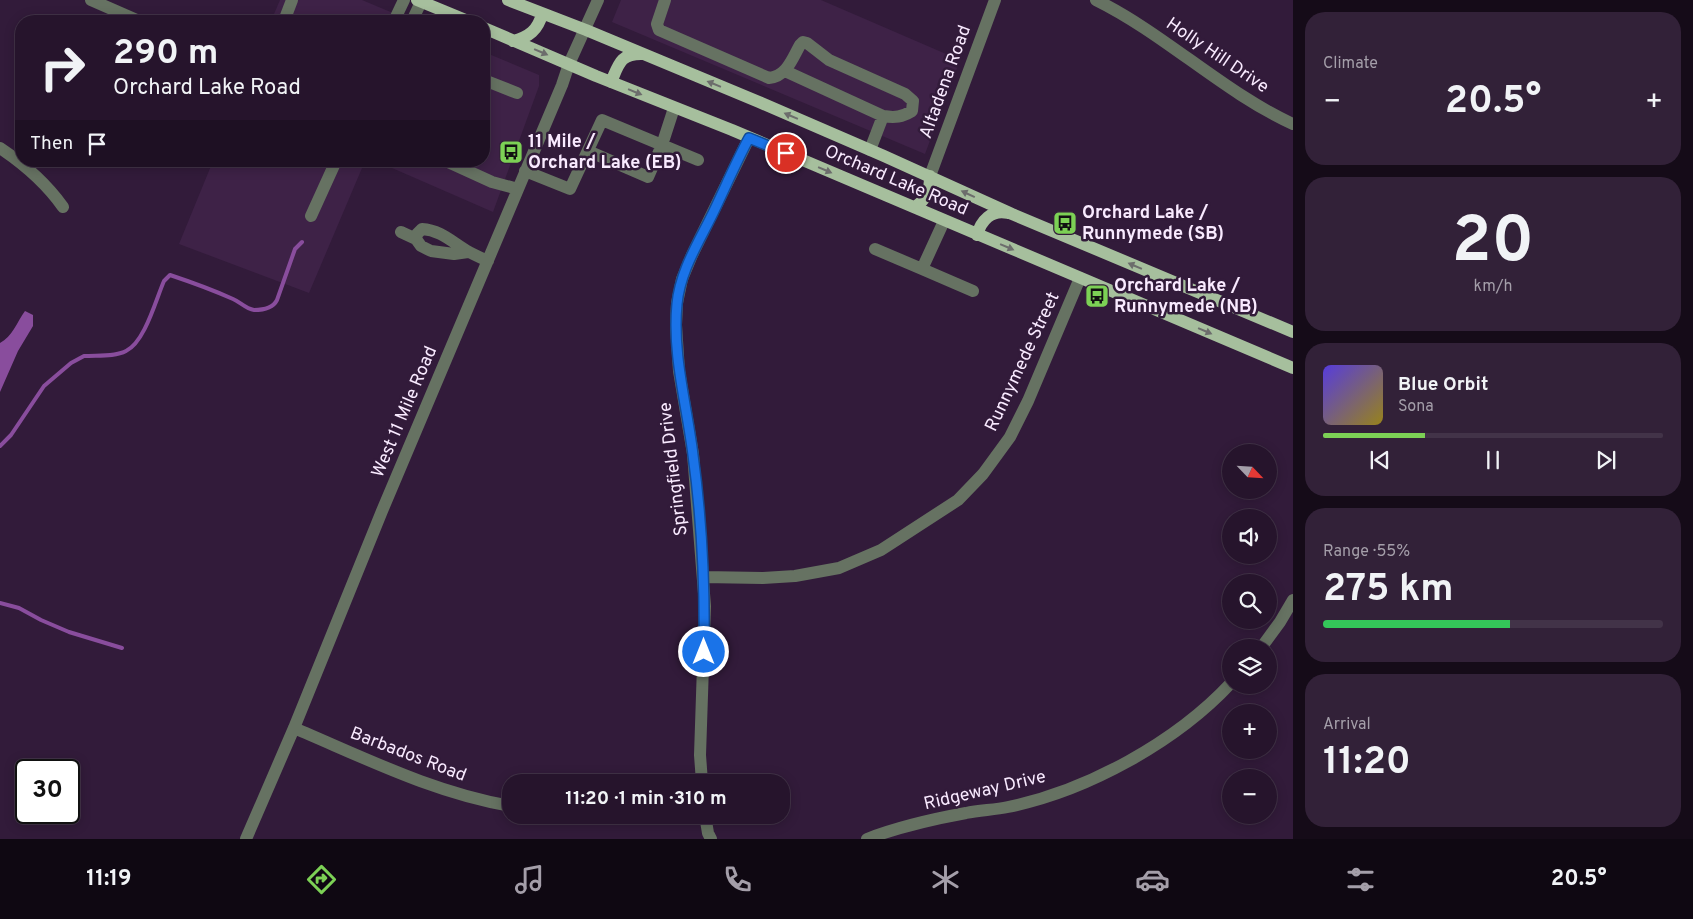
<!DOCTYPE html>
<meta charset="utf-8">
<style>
:root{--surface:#26142c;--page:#322138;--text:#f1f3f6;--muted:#a49ea9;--line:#423348;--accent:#7cd155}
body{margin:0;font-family:Overpass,sans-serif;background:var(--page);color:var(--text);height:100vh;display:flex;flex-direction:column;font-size:19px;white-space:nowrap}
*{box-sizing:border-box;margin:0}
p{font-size:16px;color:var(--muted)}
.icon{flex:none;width:28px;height:28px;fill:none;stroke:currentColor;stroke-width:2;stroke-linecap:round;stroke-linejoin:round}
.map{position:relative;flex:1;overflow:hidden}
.sheet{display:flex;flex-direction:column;gap:12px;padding:12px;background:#150b18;width:400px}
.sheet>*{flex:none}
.top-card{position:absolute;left:15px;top:15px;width:475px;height:152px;border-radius:20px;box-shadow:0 2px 12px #0003,0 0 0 1px var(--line);background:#26142c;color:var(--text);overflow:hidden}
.needle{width:32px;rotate:115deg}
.tools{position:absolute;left:1222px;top:444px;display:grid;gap:10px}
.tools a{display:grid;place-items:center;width:55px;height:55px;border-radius:50%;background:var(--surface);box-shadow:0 2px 12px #0003,0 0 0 1px var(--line);font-size:25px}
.speed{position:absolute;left:15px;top:759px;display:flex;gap:10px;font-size:25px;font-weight:700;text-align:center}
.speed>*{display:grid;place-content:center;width:65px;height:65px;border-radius:50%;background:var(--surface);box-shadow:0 2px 12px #0003,0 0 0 1px var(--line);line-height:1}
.speed .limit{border:2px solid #111;border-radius:8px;background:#fff;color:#111}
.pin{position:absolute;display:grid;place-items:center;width:42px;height:42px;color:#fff;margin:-21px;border:2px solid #fff;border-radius:50%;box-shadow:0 1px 5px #0007}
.me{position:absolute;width:55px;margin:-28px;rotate:0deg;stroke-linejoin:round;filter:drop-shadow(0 0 4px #0008)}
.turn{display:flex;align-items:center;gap:18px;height:105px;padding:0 15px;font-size:22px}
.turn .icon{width:65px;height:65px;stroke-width:2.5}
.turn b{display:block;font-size:35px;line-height:42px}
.then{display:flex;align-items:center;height:48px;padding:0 15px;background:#0003;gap:10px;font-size:19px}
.big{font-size:38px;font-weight:700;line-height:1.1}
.sheet .card{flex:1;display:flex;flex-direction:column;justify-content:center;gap:8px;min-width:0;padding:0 18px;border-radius:20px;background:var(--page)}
.sheet .dial{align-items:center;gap:0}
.dial b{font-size:65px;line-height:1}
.song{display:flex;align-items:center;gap:15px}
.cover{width:60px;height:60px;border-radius:8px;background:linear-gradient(135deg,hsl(250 70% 55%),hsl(50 70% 35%))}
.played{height:5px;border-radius:2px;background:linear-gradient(90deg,var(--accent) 30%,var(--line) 30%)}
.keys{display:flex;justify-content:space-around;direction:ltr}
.heat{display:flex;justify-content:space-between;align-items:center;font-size:28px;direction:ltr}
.charge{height:8px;border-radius:4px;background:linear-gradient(90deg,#34c759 55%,var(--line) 0)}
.trip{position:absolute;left:502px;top:774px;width:288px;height:50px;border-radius:20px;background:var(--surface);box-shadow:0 2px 12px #0003,0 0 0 1px var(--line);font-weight:700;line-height:50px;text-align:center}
.tabs{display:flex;height:80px;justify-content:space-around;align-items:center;background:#0f0812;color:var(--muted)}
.tabs .icon{width:35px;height:35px}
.tabs .on{color:var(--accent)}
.tabs b{font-size:22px;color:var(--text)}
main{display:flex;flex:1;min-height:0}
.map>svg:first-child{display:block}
.built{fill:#3e2247}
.water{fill:#894d9d}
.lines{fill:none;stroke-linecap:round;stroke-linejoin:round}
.stream{stroke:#894d9d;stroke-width:4}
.minor{stroke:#667262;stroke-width:12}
.major{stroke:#a6bf9d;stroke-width:12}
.oneway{fill:#6c6d6c}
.route-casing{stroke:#114b97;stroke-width:12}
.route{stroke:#1a73e8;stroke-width:9}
.labels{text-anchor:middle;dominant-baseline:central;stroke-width:5;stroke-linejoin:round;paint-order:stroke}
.street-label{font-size:18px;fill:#f9eaff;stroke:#321b3a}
.poi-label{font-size:18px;font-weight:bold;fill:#f9eaff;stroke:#321b3a;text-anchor:start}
</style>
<main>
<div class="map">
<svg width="1293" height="839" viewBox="0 0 1293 839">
<rect width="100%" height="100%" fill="#321b3a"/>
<path class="built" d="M280,0h82l50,21h-141z
M621,0h200l139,60 -35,94 -313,-132z
M484,52l55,23v11l-46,126 -117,-51h108z
M213,161h152l-56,132 -130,-49z"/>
<path class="water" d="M25,311l8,4v11l-15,25 -18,41v-49c12,-6 17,-21 25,-32z"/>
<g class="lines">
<path class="stream" d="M0,446l11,-11 33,-49 27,-23 13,-7c13,-1 31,1 42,-5 19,-9 30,-52 38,-70l6,-6c21,7 43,15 63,24 7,3 13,10 21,11 9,0 19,-2 23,-10l18,-51 7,-7
M0,603l19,5 22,12 28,12 53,16"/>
<path class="minor" d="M91,0l48,21
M665,0l-8,24 2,6 110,48c18,-2 23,-19 31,-33l3,-3 4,1 22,17 76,34 8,7 -1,10c-10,6 -17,7 -29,5l-98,-45
M1096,0c69,34 127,92 197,124
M284,21l8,-21
M394,21l10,-21
M412,21l9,-19
M484,80l33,13
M0,148c24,16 46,35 63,59
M870,150l13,-34
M588,151l60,26 14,-32 36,15
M446,161l46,21 26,7
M525,171l45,18 32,-69 60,25 12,-37
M930,176l65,-176
M311,216l25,-55
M401,232l15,7 5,7 10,5 23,3 14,-2
M416,239l1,-5 5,-5c19,1 31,14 47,23 6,3 12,6 19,9
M875,249l47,20 22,-48
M922,269l51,22
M703,577l60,1 32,-2 44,-8 42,-18 77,-50 25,-26 27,-37 18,-36 52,-123
M1261,648l19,-26 13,-22
M294,728c71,30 140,65 217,78
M702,782l-2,-27 5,-149 -12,-152 -14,-83 -3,-46 1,-22 5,-24 10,-24 57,-117
M705,815l3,18 3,6
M246,839l48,-111 88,-217 180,-426 7,-21 29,-64
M867,839c31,-12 66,-20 99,-26 14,-3 28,-3 42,-6 79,-16 168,-65 223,-124"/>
<path class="major" d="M417,0l51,21
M508,0l78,30 173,72 125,54 128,58 281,118
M484,28l112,48 136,54 561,238
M513,41c16,-4 25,-11 29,-27
M611,82c8,-18 9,-28 30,-28
M914,207c13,-7 16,-16 16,-31
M977,235c4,-14 14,-26 31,-22"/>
</g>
<defs><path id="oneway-solid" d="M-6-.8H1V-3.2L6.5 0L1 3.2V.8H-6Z" transform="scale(1.25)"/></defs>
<g class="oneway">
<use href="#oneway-solid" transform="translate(541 52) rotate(23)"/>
<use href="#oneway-solid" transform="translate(714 84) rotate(-158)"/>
<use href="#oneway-solid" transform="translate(635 92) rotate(22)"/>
<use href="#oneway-solid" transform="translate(791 116) rotate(-157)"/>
<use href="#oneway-solid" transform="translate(825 170) rotate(23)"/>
<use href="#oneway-solid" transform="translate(968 194) rotate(-155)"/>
<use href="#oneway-solid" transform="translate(1007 247) rotate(23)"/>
<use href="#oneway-solid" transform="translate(1135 266) rotate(-157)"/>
<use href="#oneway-solid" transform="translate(1205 331) rotate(23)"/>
</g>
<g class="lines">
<g class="route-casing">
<path id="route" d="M704,652c1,-65 -2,-132 -11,-197 -6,-50 -21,-100 -16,-151 3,-33 22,-62 36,-91 12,-25 23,-51 36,-75l37,15"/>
</g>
<use href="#route" class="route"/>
</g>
<defs>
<g id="bus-square" transform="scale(1.25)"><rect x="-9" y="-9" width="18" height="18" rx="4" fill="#7cd155" stroke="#321b3a"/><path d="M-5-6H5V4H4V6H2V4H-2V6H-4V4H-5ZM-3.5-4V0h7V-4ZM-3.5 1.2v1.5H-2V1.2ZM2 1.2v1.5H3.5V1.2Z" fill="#111"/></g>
</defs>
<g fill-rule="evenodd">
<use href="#bus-square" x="511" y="152"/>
<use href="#bus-square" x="1065" y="223"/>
<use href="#bus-square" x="1097" y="296"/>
</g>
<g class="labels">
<g class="street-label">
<text transform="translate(1217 56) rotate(34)">Holly Hill Drive</text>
<text transform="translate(946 82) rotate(-70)">Altadena Road</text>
<text transform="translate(896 181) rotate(23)">Orchard Lake Road</text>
<text transform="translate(1023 362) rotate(-65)">Runnymede Street</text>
<text transform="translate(405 412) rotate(-67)">West 11 Mile Road</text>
<text transform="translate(674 469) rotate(-97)">Springfield Drive</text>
<text transform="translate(408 755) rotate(21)">Barbados Road</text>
<text transform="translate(985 791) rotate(-13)">Ridgeway Drive</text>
</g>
<g class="poi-label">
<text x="528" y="142">11 Mile /<tspan x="528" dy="21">Orchard Lake (EB)</tspan></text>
<text x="1082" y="213">Orchard Lake /<tspan x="1082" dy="21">Runnymede (SB)</tspan></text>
<text x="1114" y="286">Orchard Lake /<tspan x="1114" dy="21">Runnymede (NB)</tspan></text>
</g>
</g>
</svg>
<div class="tools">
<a><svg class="needle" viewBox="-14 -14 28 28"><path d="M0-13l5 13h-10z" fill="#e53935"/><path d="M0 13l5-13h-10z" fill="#a49ea9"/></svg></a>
<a><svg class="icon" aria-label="sound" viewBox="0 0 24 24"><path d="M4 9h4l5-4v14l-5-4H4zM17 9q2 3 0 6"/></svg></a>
<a><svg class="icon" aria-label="search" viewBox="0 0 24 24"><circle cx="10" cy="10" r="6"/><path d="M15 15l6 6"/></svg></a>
<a><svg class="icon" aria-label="layers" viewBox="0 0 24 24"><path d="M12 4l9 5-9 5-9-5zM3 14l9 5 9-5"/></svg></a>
<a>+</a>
<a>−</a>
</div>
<div class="speed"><div class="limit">30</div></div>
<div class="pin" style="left:786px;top:153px;background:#d93025"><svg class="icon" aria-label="arrive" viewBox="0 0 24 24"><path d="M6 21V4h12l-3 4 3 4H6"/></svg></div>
<svg class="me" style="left:704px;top:652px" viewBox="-20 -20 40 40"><circle r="17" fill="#1a73e8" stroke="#fff" stroke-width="3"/><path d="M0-11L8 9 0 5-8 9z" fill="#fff"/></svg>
<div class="trip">11:20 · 1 min · 310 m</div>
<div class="top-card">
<div class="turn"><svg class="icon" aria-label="right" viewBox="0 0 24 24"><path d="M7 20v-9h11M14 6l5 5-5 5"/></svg><div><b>290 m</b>Orchard Lake Road</div></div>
<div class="then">Then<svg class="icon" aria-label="arrive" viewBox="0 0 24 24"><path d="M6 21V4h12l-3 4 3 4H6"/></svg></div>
</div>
</div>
<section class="sheet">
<div class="card"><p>Climate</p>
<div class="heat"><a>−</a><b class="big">20.5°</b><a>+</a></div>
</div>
<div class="card dial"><b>20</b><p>km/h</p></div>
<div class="card">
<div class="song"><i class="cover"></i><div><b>Blue Orbit</b><p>Sona</p></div></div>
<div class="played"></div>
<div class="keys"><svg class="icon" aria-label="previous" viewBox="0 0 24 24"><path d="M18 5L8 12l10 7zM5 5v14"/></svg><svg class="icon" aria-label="pause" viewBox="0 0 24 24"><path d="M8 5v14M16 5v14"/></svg><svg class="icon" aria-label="next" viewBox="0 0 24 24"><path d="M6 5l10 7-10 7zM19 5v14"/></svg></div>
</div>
<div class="card"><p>Range · 55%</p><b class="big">275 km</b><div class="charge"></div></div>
<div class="card"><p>Arrival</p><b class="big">11:20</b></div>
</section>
</main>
<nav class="tabs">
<b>11:19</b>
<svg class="icon on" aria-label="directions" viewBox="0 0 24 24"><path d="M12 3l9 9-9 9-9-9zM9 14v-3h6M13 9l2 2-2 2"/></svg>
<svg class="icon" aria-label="music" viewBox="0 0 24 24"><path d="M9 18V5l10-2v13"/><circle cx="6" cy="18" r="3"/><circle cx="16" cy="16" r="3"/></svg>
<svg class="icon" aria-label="phone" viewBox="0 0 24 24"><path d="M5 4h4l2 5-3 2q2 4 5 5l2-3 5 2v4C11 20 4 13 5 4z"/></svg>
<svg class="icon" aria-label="climate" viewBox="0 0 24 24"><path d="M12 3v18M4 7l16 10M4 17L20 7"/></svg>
<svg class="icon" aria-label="car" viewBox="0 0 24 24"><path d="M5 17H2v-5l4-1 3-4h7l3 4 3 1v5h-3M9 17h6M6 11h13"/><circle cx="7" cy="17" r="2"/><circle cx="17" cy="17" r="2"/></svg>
<svg class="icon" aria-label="filters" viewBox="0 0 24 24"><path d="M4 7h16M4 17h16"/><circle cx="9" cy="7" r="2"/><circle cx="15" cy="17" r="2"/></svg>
<b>20.5°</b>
</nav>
